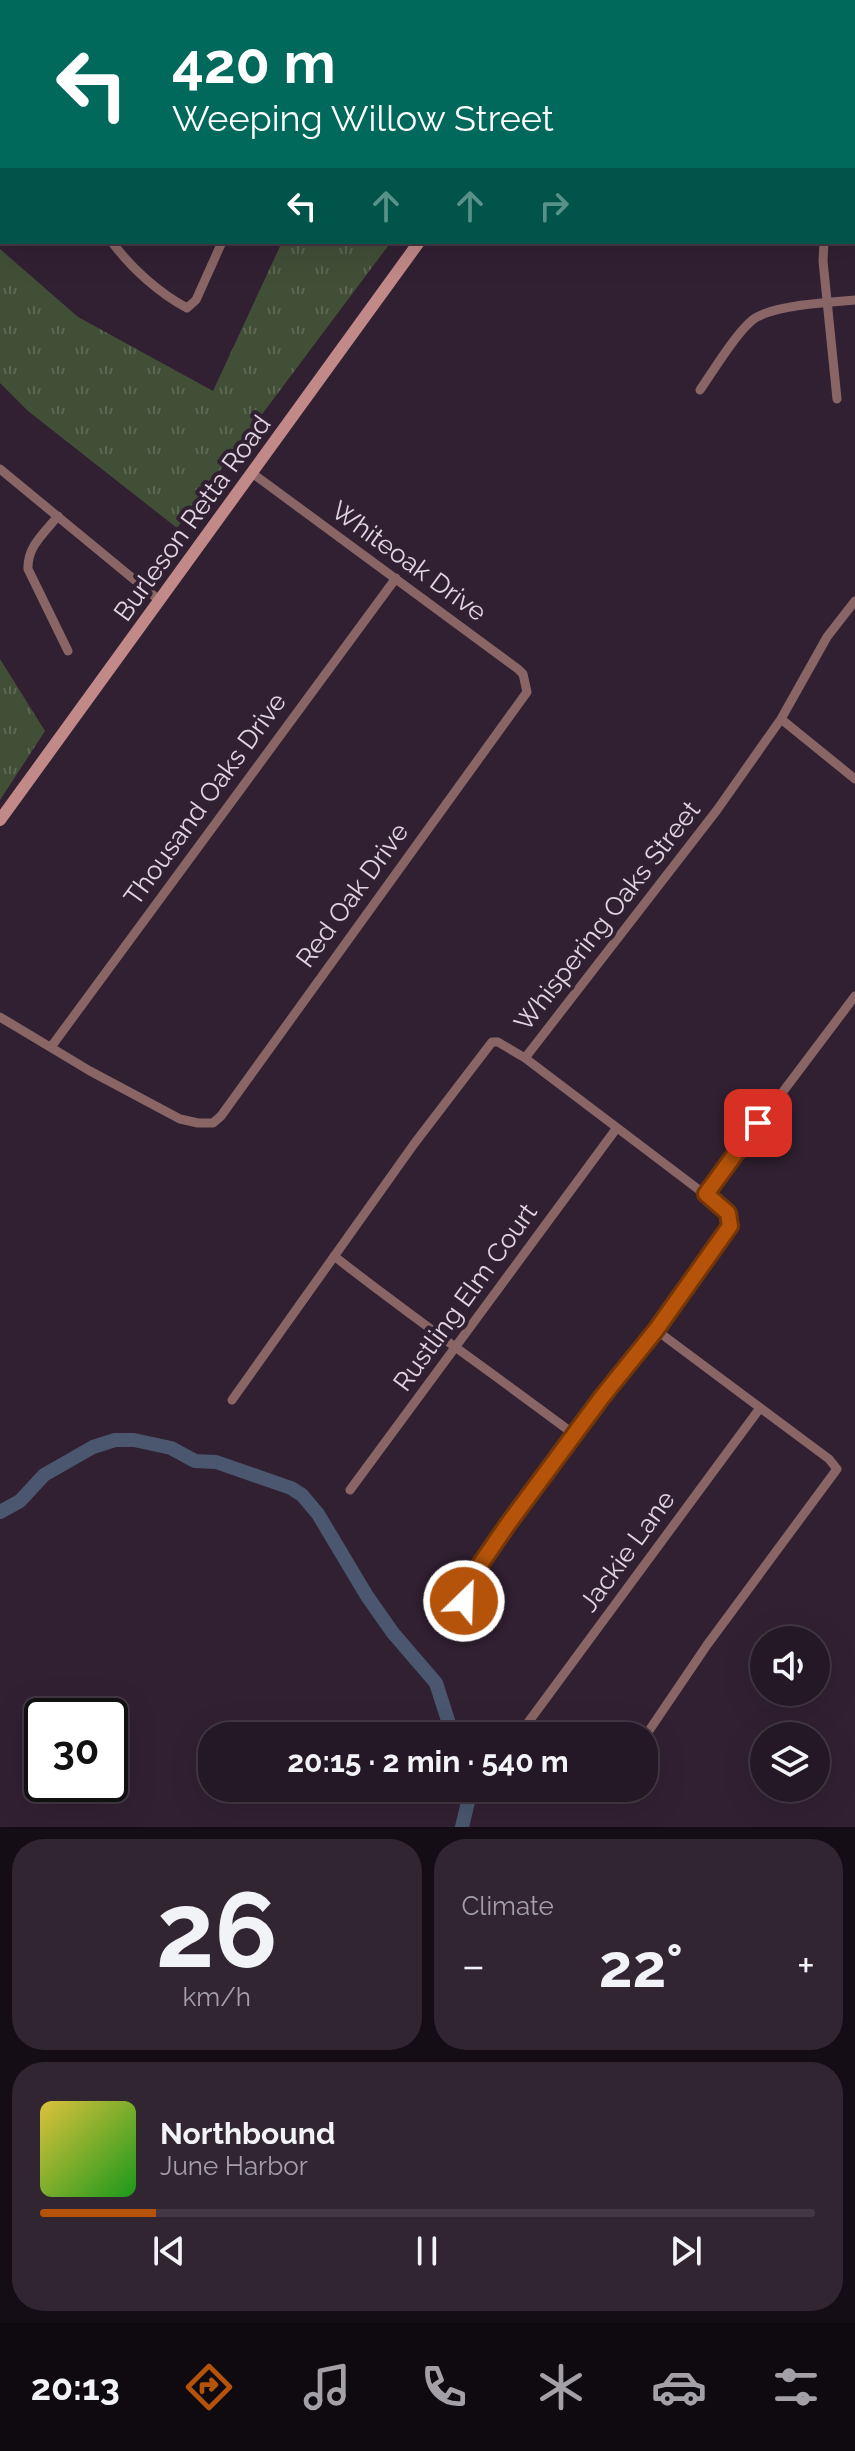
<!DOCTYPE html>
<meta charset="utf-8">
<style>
:root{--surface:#251826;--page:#312532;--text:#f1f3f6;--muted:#a3a0a7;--line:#423743;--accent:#b45309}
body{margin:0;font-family:Raleway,sans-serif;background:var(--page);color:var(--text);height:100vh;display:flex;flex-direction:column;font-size:30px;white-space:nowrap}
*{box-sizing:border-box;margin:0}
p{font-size:26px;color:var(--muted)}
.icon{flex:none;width:44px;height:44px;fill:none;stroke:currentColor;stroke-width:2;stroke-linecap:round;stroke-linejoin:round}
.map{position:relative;height:1827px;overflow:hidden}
.details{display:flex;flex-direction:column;gap:12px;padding:12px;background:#140d15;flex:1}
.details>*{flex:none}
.banner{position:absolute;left:0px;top:0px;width:856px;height:244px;box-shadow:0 8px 32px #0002,0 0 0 2px var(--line);background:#00695c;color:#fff;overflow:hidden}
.tools{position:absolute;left:750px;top:1626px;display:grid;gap:16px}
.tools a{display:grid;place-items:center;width:80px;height:80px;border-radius:50%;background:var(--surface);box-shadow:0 8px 32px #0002,0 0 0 2px var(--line);font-size:40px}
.speed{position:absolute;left:24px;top:1698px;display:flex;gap:16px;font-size:40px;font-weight:700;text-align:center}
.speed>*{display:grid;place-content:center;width:104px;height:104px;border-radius:50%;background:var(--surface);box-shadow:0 8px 32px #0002,0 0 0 2px var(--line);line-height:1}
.speed .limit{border:4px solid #111;border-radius:12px;background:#fff;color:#111}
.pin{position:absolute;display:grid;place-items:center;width:68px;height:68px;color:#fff;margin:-34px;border-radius:16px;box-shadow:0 4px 12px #0006}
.me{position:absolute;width:88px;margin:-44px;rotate:24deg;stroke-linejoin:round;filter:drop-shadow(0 0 6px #0008)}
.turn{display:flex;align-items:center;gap:28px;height:168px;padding:0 40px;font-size:36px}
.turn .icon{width:104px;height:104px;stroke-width:2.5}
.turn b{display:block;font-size:56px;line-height:68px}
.lanes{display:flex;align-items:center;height:76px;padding:0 40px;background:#0003;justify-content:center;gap:40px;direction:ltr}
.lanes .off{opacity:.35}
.big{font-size:60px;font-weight:700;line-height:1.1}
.details .card{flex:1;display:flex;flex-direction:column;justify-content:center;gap:12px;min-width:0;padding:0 28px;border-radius:32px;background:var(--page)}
.details .dial{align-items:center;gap:0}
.dial b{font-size:104px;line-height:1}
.song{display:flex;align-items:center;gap:24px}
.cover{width:96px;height:96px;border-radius:12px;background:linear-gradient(135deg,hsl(50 70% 55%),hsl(120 70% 35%))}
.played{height:8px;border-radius:4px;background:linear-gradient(90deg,var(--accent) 15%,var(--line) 15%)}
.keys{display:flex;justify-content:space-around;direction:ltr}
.heat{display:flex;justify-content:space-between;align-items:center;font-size:44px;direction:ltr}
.details .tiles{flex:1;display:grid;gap:12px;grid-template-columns:1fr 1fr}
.card:last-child{grid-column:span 2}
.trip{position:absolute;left:198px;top:1722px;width:460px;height:80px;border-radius:32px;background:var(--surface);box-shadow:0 8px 32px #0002,0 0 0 2px var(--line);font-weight:700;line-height:80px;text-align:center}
.tabs{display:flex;height:128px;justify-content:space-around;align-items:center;background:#0f0a0f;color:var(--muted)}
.tabs .icon{width:56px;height:56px}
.tabs .selected{color:var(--accent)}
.tabs b{font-size:36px;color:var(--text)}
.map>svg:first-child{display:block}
.grass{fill:url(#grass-tufts)}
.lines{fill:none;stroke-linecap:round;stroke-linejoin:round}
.river{stroke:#4a576e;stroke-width:14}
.street{stroke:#896665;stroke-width:9}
.secondary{stroke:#c18988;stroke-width:12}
.route-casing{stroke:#753606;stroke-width:20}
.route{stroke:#b45309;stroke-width:14}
.labels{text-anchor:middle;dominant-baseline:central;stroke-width:8;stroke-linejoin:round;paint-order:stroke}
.street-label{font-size:26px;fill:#e1d5e1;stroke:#312032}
</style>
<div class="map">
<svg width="855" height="1827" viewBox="0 0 855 1827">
<defs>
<pattern id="grass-tufts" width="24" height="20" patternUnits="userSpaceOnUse" patternTransform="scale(2)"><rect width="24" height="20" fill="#424f37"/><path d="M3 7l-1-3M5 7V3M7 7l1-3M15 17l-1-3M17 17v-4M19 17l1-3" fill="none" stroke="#5d6754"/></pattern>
</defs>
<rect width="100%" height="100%" fill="#312032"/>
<path class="grass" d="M436,0h137l-2,2h-136z
M282,242h109l-214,286 -149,-117 -28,-28v-134l78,68 135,74z
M0,659l45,72 -45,69z"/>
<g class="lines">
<path class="river" d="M0,1512l20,-11 24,-26 49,-28 22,-7h19l37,8 24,13 21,1 75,26 11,7 16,19 49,82 26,37 43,50 17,53
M462,1827l6,-25 -3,-14"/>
<path class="street" d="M104,0l2,2
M126,2l1,-2
M250,2l2,-2
M372,2l1,-2
M0,46l2,1
M0,182l2,2
M854,187l1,-1
M112,242c19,26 47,51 75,66l9,-8 26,-58
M824,242l-1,19 14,138
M700,390c12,-17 40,-64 57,-73 22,-12 72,-15 98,-17
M0,469l159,131
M58,516c-14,17 -31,31 -30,53l40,82
M781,719l74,60
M0,1017l90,54 90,48 18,4h15l8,-7 306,-424 -4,-18 -5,-5 -266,-196
M51,1047l345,-469
M525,1058l192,-248 64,-91 46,-82 28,-36
M706,1194l149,-198
M334,1256c79,62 161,119 241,179
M232,1400l182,-256 78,-102h6l27,16 198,150 5,5 2,13 -74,104 -54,67 -94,127 -46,67 1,25 -5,7 -9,2 -17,-7v-11l11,-12 19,-4
M350,1490l266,-361
M530,1720l21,16
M524,1728l236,-320
M644,1738l63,-93 130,-176 -8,-10 -173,-129"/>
<path class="secondary" d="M592,2l1,-2
M0,820l419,-578"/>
</g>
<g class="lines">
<g class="route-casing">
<path id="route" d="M464,1601l-2,-10 46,-67 94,-127 54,-67 74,-104 -2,-13 -22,-19 52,-71"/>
</g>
<use href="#route" class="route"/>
</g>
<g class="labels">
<g class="street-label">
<text transform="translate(192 518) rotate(-54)">Burleson Retta Road</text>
<text transform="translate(409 561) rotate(36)">Whiteoak Drive</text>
<text transform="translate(205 799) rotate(-54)">Thousand Oaks Drive</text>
<text transform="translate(352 895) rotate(-54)">Red Oak Drive</text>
<text transform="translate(607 916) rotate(-52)">Whispering Oaks Street</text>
<text transform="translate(465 1297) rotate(-54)">Rustling Elm Court</text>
<text transform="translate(627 1551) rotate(-54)">Jackie Lane</text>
</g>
</g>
</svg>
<div class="tools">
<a><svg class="icon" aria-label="sound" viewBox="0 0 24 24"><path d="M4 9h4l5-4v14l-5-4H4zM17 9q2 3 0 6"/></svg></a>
<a><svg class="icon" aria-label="layers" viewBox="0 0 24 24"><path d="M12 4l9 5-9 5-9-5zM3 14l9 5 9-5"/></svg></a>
</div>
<div class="speed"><div class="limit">30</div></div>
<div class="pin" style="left:758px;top:1123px;background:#d93025"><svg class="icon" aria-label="arrive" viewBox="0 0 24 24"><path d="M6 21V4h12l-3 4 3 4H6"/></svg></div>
<svg class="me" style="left:464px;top:1601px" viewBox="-20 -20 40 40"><circle r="17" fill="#b45309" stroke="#fff" stroke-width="3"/><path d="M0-11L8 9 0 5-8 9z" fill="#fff"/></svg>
<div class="trip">20:15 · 2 min · 540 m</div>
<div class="banner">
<div class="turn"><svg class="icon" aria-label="left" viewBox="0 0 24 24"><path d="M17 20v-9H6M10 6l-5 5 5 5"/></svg><div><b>420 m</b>Weeping Willow Street</div></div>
<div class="lanes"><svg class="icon" aria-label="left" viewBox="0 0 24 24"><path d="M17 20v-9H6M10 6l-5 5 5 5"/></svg><svg class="icon off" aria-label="ahead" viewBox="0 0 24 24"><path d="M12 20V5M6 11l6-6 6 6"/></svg><svg class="icon off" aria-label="ahead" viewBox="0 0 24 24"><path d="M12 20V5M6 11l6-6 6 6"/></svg><svg class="icon off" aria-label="right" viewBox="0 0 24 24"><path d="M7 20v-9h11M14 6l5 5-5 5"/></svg></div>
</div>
</div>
<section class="details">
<div class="tiles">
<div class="card dial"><b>26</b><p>km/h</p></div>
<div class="card"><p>Climate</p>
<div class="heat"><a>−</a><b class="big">22°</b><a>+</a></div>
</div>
<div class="card">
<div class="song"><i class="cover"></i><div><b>Northbound</b><p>June Harbor</p></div></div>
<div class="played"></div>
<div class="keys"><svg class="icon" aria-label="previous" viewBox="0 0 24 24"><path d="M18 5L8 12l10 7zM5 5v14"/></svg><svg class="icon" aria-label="pause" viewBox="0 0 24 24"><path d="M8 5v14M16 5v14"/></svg><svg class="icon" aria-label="next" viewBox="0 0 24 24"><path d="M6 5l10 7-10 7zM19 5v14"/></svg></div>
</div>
</div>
</section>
<nav class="tabs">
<b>20:13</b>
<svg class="icon selected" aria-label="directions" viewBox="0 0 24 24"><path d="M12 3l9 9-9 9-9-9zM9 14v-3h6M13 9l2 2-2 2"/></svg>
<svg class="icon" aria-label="music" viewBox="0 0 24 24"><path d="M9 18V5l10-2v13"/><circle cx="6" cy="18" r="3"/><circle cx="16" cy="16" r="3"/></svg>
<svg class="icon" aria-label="phone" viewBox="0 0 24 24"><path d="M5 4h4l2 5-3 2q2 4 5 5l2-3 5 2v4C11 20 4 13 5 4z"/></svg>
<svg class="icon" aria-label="climate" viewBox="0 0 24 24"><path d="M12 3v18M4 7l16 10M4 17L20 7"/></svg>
<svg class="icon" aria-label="car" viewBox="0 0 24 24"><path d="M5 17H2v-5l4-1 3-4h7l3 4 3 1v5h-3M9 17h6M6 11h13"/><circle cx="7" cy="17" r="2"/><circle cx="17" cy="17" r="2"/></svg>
<svg class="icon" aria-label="filters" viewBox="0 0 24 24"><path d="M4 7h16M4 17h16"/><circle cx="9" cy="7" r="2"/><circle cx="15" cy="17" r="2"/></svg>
</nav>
